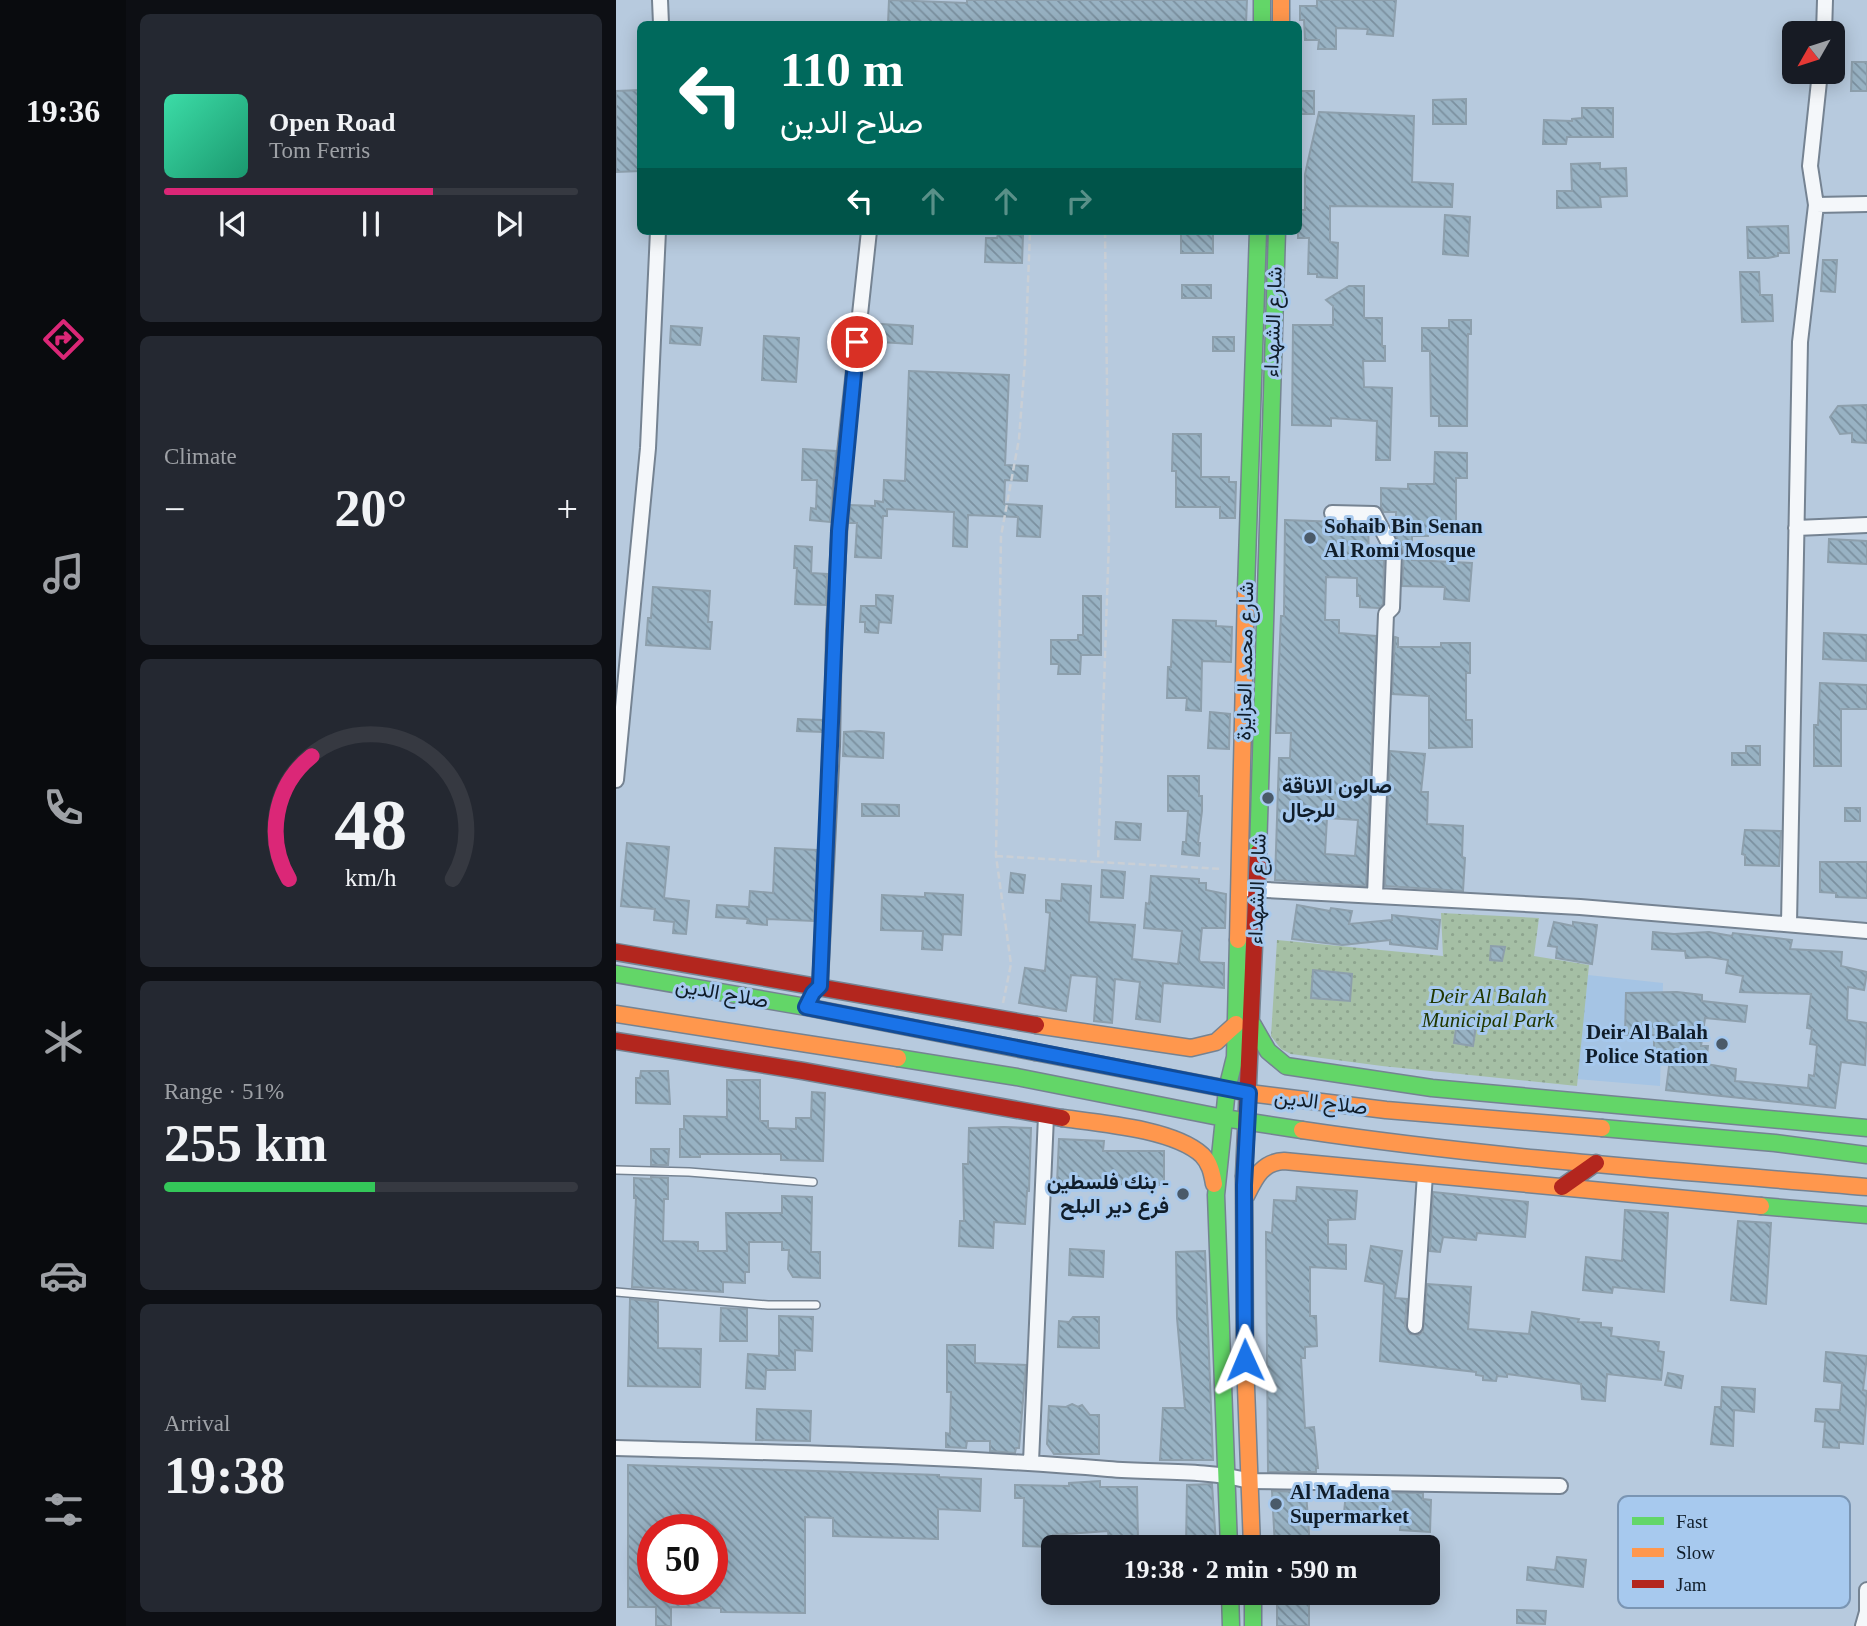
<!DOCTYPE html>
<meta charset="utf-8">
<style>
:root{--surface:#171b24;--page:#242831;--text:#f1f3f6;--muted:#9ea1a6;--line:#363941;--accent:#db2777}
body{margin:0;font-family:"Times New Roman",Vazirmatn,serif;background:var(--page);color:var(--text);height:100vh;display:flex;flex-direction:column;font-size:26px;white-space:nowrap}
*{box-sizing:border-box;margin:0}
p{font-size:23px;color:var(--muted)}
.icon{flex:none;width:38px;height:38px;fill:none;stroke:currentColor;stroke-width:2;stroke-linecap:round;stroke-linejoin:round}
.map{position:relative;flex:1;overflow:hidden}
.side{display:flex;flex-direction:column;gap:14px;padding:14px;background:#0d0f14;width:490px}
.side>*{flex:none}
.banner{position:absolute;left:21px;top:21px;width:665px;height:214px;border-radius:10px;box-shadow:0 4px 18px #0003;background:#00695c;color:#fff;overflow:hidden}
.needle{width:46px;rotate:231deg}
.tools{position:absolute;left:1166px;top:21px;display:grid;gap:14px}
.tools a{display:grid;place-items:center;width:63px;height:63px;border-radius:10px;background:var(--surface);box-shadow:0 4px 18px #0003;font-size:35px}
.speed{position:absolute;left:21px;top:1514px;display:flex;gap:14px;font-size:35px;font-weight:700;text-align:center}
.speed>*{display:grid;place-content:center;width:91px;height:91px;border-radius:50%;background:var(--surface);box-shadow:0 4px 18px #0003;line-height:1}
.speed .limit{border:10px solid #d22;background:#fff;color:#111}
.pin{position:absolute;display:grid;place-items:center;width:60px;height:60px;color:#fff;margin:-30px;border:4px solid #fff;border-radius:50%;box-shadow:0 2px 7px #0007}
.me{position:absolute;width:77px;margin:-38px;rotate:359deg;stroke-linejoin:round;filter:drop-shadow(0 0 5px #0008)}
.turn{display:flex;align-items:center;gap:24px;height:147px;padding:0 28px;font-size:32px}
.turn .icon{width:91px;height:91px;stroke-width:2.5}
.turn b{display:block;font-size:49px;line-height:60px}
.lanes{display:flex;align-items:center;height:66px;padding:0 28px;background:#0003;justify-content:center;gap:35px;direction:ltr}
.lanes .off{opacity:.35}
.big{font-size:52px;font-weight:600;line-height:1.1}
.side .tile{flex:1;display:flex;flex-direction:column;justify-content:center;gap:10px;min-width:0;padding:0 24px;border-radius:10px;background:var(--page)}
.side .dial{align-items:center;gap:0}
.dial svg{height:182px;overflow:visible;fill:none;stroke:var(--line);stroke-width:7;stroke-linecap:round;text-anchor:middle}
.dial text{fill:var(--text);stroke:none}
.song{display:flex;align-items:center;gap:21px}
.cover{width:84px;height:84px;border-radius:10px;background:linear-gradient(135deg,hsl(160 70% 55%),hsl(160 70% 35%))}
.played{height:7px;border-radius:4px;background:linear-gradient(90deg,var(--accent) 65%,var(--line) 65%)}
.keys{display:flex;justify-content:space-around;direction:ltr}
.heat{display:flex;justify-content:space-between;align-items:center;font-size:38px;direction:ltr}
.charge{height:10px;border-radius:5px;background:linear-gradient(90deg,#34c759 51%,var(--line) 0)}
.trip{position:absolute;left:425px;top:1535px;width:399px;height:70px;border-radius:10px;background:var(--surface);box-shadow:0 4px 18px #0003;font-weight:600;line-height:70px;text-align:center}
main{display:flex;flex:1;min-height:0}
.menu{display:flex;flex-direction:column;width:126px;justify-content:space-around;align-items:center;background:#090b0e;color:var(--muted)}
.menu .icon{width:49px;height:49px}
.menu .selected{color:var(--accent)}
.menu b{font-size:32px;color:var(--text)}
.map>svg:first-child{display:block}
.built{fill:#a5c4e4}
.green{fill:url(#green-dots)}
.building{fill:url(#building-back-hatch);stroke:#8d9fac;stroke-width:2;fill-rule:evenodd}
.lines{fill:none;stroke-linecap:round;stroke-linejoin:round}
.lane-casing{stroke:#758392;stroke-width:10}
.street-casing{stroke:#758392;stroke-width:18}
.fast-casing{stroke:#758392;stroke-width:19}
.slow-casing{stroke:#758392;stroke-width:19}
.jam-casing{stroke:#758392;stroke-width:19}
.path{stroke:#c9cfd6;stroke-width:2.5;stroke-dasharray:7 3.5;stroke-linecap:butt}
.lane{stroke:#f4f7fa;stroke-width:7}
.street{stroke:#f4f7fa;stroke-width:14}
.fast{stroke:#63d668;stroke-width:16}
.slow{stroke:#ff974d;stroke-width:16}
.jam{stroke:#b3261e;stroke-width:16}
.route-casing{stroke:#114b97;stroke-width:18}
.route{stroke:#1a73e8;stroke-width:12}
.poi-dot{fill:#4a5a69;stroke:#a7c9ee;stroke-width:2.5}
.labels{text-anchor:middle;dominant-baseline:central;stroke-width:6;stroke-linejoin:round;paint-order:stroke}
.street-label{font-size:21px;fill:#101d2a;stroke:#a7c9ee}
.poi-label{font-size:21px;font-weight:bold;fill:#101d2a;stroke:#a7c9ee;text-anchor:start}
.park-label{font-size:21px;font-style:italic;fill:#213701;stroke:#a7c9ee}
.key{fill:#a7c9ee;stroke:#7a95b3;stroke-width:2}
.key-label{font-size:19px;fill:#101d2a}
</style>
<main>
<nav class="menu">
<b>19:36</b>
<svg class="icon selected" aria-label="directions" viewBox="0 0 24 24"><path d="M12 3l9 9-9 9-9-9zM9 14v-3h6M13 9l2 2-2 2"/></svg>
<svg class="icon" aria-label="music" viewBox="0 0 24 24"><path d="M9 18V5l10-2v13"/><circle cx="6" cy="18" r="3"/><circle cx="16" cy="16" r="3"/></svg>
<svg class="icon" aria-label="phone" viewBox="0 0 24 24"><path d="M5 4h4l2 5-3 2q2 4 5 5l2-3 5 2v4C11 20 4 13 5 4z"/></svg>
<svg class="icon" aria-label="climate" viewBox="0 0 24 24"><path d="M12 3v18M4 7l16 10M4 17L20 7"/></svg>
<svg class="icon" aria-label="car" viewBox="0 0 24 24"><path d="M5 17H2v-5l4-1 3-4h7l3 4 3 1v5h-3M9 17h6M6 11h13"/><circle cx="7" cy="17" r="2"/><circle cx="17" cy="17" r="2"/></svg>
<svg class="icon" aria-label="filters" viewBox="0 0 24 24"><path d="M4 7h16M4 17h16"/><circle cx="9" cy="7" r="2"/><circle cx="15" cy="17" r="2"/></svg>
</nav>
<section class="side">
<div class="tile">
<div class="song"><i class="cover"></i><div><b>Open Road</b><p>Tom Ferris</p></div></div>
<div class="played"></div>
<div class="keys"><svg class="icon" aria-label="previous" viewBox="0 0 24 24"><path d="M18 5L8 12l10 7zM5 5v14"/></svg><svg class="icon" aria-label="pause" viewBox="0 0 24 24"><path d="M8 5v14M16 5v14"/></svg><svg class="icon" aria-label="next" viewBox="0 0 24 24"><path d="M6 5l10 7-10 7zM19 5v14"/></svg></div>
</div>
<div class="tile"><p>Climate</p>
<div class="heat"><a>−</a><b class="big">20°</b><a>+</a></div>
</div>
<div class="tile dial"><svg viewBox="0 0 100 80">
<path d="M14 69A42 42 0 1 1 86 69"/>
<path d="M14 69A42 42 0 0 1 24 15" stroke="#db2777"/>
<text x="50" y="56" font-size="32" font-weight="700">48</text>
<text x="50" y="72" font-size="11">km/h</text>
</svg></div>
<div class="tile"><p>Range · 51%</p><b class="big">255 km</b><div class="charge"></div></div>
<div class="tile"><p>Arrival</p><b class="big">19:38</b></div>
</section>
<div class="map">
<svg width="1251" height="1626" viewBox="0 0 1251 1626">
<defs>
<pattern id="green-dots" width="8" height="8" patternUnits="userSpaceOnUse" patternTransform="scale(1.75)"><rect width="8" height="8" fill="#a5bfa5"/><path d="M2 2h.1M6 6h.1" fill="none" stroke="#8da48e" stroke-width="1.8" stroke-linecap="round"/></pattern>
<pattern id="building-back-hatch" width="6" height="6" patternUnits="userSpaceOnUse" patternTransform="scale(1.75)"><rect width="6" height="6" fill="#98b2c3"/><path d="M-1 5l2 2M0 0l6 6M5-1l2 2" fill="none" stroke="#7b909f"/></pattern>
</defs>
<rect width="100%" height="100%" fill="#b7cade"/>
<path class="built" d="M972,975l75,8 -3,103 -84,-7z"/>
<path class="green" d="M825,913l98,5 -5,38 55,9 -12,121 -195,-20 -91,-12 -10,-5 -10,-13 6,-96 166,16z"/>
<path class="building" d="M273,0l78,3v-3h280l-1,24h-358z
M701,0h79l-3,36 -26,-2 1,-5 -32,-1v21h-18l1,-9h-14l-1,-20h-4v-14h17z
M1236,62h15v29h-16z
M24,90v81l-24,1v-81z
M682,91h16v23h-16z
M850,99v25h-33v-24z
M966,108h31v29h-46l-1,7h-23l1,-24 28,1v-2l10,-1z
M703,112l95,4 -2,66 41,2 -1,23 -122,-1v36l8,1 -1,35 -20,-1v-3h-9l1,-36h-11v-28h7v-36z
M984,163v6l26,-1 1,28 -27,1 1,10 -44,1v-17h15l-1,-27z
M829,215l25,2 -2,39 -25,-2z
M1172,226l1,27h-11v3l-10,2h-20l-1,-31z
M565,231h32v22h-32z
M382,234l25,1 -1,28 -37,-1 1,-24h11z
M1207,260h14l-2,32 -14,-1z
M1124,272h19l1,23h12l1,26 -31,1z
M566,285h29v13h-29z
M733,286h15v32h18v28h3v15h-22l1,26 28,1 -2,72h-14l1,-39 -46,-3v8l-39,-1 1,-100h40v-19l-7,-6z
M833,320h22v14h-3l-1,92h-28v-10h-8l-1,-65h-8v-23h27z
M265,324l32,2 -1,18 -32,-2z
M55,326l31,2 -2,17 -30,-2z
M148,336l35,2 -3,44 -34,-2z
M597,337h21v14h-21z
M293,371l100,4 -4,90 23,1 -1,15 -22,-1 -1,24 38,2 -2,31 -23,-1 1,-19 -50,-2 -1,32 -14,-1 1,-34 -67,-3v7h-4l-2,42 -26,-1 2,-34h-8l1,-18 25,1v-5l8,1 1,-22 21,1z
M1251,405v38l-15,-1v-9l-12,1 -10,-17 8,-11z
M557,434h28v43h28v5h7l-1,36h-15v-11h-44v-36h-4z
M187,449l33,2 -6,71 -20,-2 1,-12 5,1 1,-29h-15z
M819,452l32,1v25h-11v56l-28,-1v3h-16v24l60,3 -3,38 -25,-2 1,-12 -43,-1 2,-33 -8,-17v-24h-12l-3,-5v-19l27,1v-5h26z
M669,520l83,3 1,36 15,1 -1,44 -4,4 -19,-1v-11h-3v-18l-31,-1 -1,43h14v13l37,3 -10,250 -91,-6 4,-122h11l1,-25h-15l5,-117h3zM711,818l31,2 -3,36 -30,-2z
M1213,539l38,2v23l-39,-2z
M179,546l17,1 -1,26 16,1 -1,31 -31,-1 2,-36h-3z
M37,587l57,4 -2,31h4l-2,27 -64,-4 2,-27h3z
M260,595l17,1 -2,27 -12,-1 -1,11 -13,-1v-10h-5l1,-16h15z
M467,596h18v59h-20l-1,19h-22l1,-10h-8v-24h27v-5h5z
M557,620l43,1v5l16,1 -1,35 -29,-1 -1,50 -15,-1 1,-12h-20l1,-31h3z
M1208,633l43,2 -1,26 -43,-2z
M779,637l3,1v9h43v-4h29v30h-4v47h6v27l-43,1v-52l-37,-2z
M1204,683l47,2v24h-26v57h-27v-41h4z
M594,712l20,2 -1,35 -21,-1z
M182,719l25,1v12l-26,-1z
M244,731l24,2 -1,25 -40,-2 1,-24z
M1130,746h14v19h-28v-12h14z
M774,751l35,3 -4,38h7l-1,32 36,2 -1,31 3,1 -2,33 -78,-5z
M552,776h31v20h3v15l-4,32h2l-1,13 -17,-2 1,-12h3l2,-31h-20z
M246,804l37,1v11h-37z
M1229,808h15v13h-15z
M500,822l25,2 -1,16 -25,-1z
M1129,830l36,1 -2,35 -34,-1v-10l-3,-1z
M11,843l42,4 -5,51 25,3 -3,33 -13,-1 1,-11 -20,-2 1,-11 -34,-3z
M159,848l42,2 -3,71 -47,-2v6l-20,-2 1,-4 -32,-2 1,-12 32,2 1,-16 23,2z
M1204,862h47v36l-31,-1v-4l-16,-1z
M486,870l23,2 -2,26 -22,-1z
M395,873l14,2 -2,18 -14,-1z
M535,876l48,3v4h7v7l20,4 -1,34h-23l-3,31 1,3 24,1v25l-61,-5 -3,39 -24,-3 4,-37 -25,-3 -3,44 -18,-2 3,-44 -26,-2 -5,36 -47,-8 6,-35 20,3 5,-58 -4,-1v-12l15,1 1,-17 29,2 -2,36 46,3 -3,34 46,5 4,-33 -38,-3 2,-25 3,1z
M309,893l38,2 -2,40 -18,-1 -1,16 -20,-1 1,-18 -42,-1 1,-35 43,2z
M681,905l33,6 1,-3 21,3 -3,13 43,-4v-5l48,5 -3,29 -47,-5v-4l-48,5 -50,-6z
M938,922l19,4v-4l24,3 -5,39 -36,-6 1,-11 -9,-1z
M1037,932l21,2 35,-2 23,4 1,-3 59,7 -2,9 52,3 -1,14 26,6 -3,18 -16,-3 -1,33 20,3 -2,42 -24,-3 -6,46 -169,-18 5,-39h-17v-16h-29l1,-42 51,-1 25,3v6l45,5 -2,16 -40,-4 -4,28h7l-2,18 30,5 -1,12 73,7 1,-13 5,1 3,-31 -7,-1 2,-15 -5,-1 4,-34 -71,-2 3,-16 -17,-3 2,-13 -19,-3 -23,1 -1,-7 -33,-2z
M875,946l14,1 -3,14 -12,-1z
M697,970l39,4 -2,27 -39,-3z
M841,1022l19,3 -3,21 -19,-3z
M25,1071h27l2,33 -34,-1v-25h4z
M111,1080h33v41h8v7l28,1v-11h15l1,-26 13,1 -2,68 -42,-1v-6h-81v3h-20v-28h4v-13l43,1z
M388,1127l27,1 -2,63h-2l-2,33 -31,-2 -1,26 -34,-2 1,-25h4l-1,-57h5l1,-36z
M443,1139l45,2 -1,10h61v34l-107,-2z
M35,1149h18l-1,16h-17z
M35,1177l17,1v21h-4l-1,42 35,1v9h29l-1,-38h56v-17l30,1 -1,55h9v26l-27,-1 -5,-8 1,-19h-7v-8h-33v30h-4v11l-22,-1v10l-91,-5 4,-89h-2v-20l17,1z
M681,1187l60,4 -2,28 -27,1v24l18,1v24l-36,-2v49h6l1,30 -12,1v11h-4l4,70 9,-1 4,41h-2v4h-48l-2,-240 6,1 2,-33 22,1z
M817,1192l95,10 -3,35 -48,-4 -1,7 -33,-3 -3,15 -10,-1z
M1009,1210l43,3 -4,79 -51,-5 -1,6 -29,-3 3,-33 36,4z
M1122,1221l33,2 -5,81 -35,-4z
M755,1246l31,5 -7,47 12,1 -2,27 5,8 9,1 4,-4 4,-47 44,3 -3,42 61,5 3,-22 47,7 -1,3 23,1v4l11,1 -1,8 48,6 -1,9 6,1 -3,28 -54,-6 -2,27 -23,-2 -1,-15 -74,-10v3l-10,-1 -1,5 -13,-1v-4l-7,-1v-3l-96,-11 4,-77 -19,-3z
M454,1249l34,2 -1,26 -34,-2z
M589,1251l8,209h-53l3,-52h22l-8,-90 -1,-66z
M14,1299l28,3v46l43,1 -1,38 -72,-1z
M105,1308l26,1v32h-27z
M163,1316l34,1 -1,34 -17,-1v20h-29l-1,19 -19,-1 2,-34 31,2z
M457,1317h26v31l-41,-1 1,-26 10,1z
M331,1345h28v18l51,2 -7,83h-3l-1,5 -25,-2v-10h-23l-1,7 -20,-1v-14l4,1 1,-42h-4z
M1210,1352l41,4 -4,34 4,1 -4,53 -24,-2v6l-16,-1 2,-25 -10,-1 1,-12 24,1 2,-27 -18,-2z
M1052,1373l15,3 -2,12 -16,-3z
M1106,1387l33,2 -1,23 -20,-2 -1,36 -22,-2 4,-37h6z
M456,1404l6,3 4,-2 8,10h9v39h-45l-7,-10 2,-38 17,1z
M141,1409l54,2 -1,30 -54,-1z
M12,1465l311,10v2l42,2 -1,32 -42,-2v30l-105,-3v-18l-28,-1v96l-84,-1v-4l-50,-1v19h-15v-19h-28zM37,1530h59v59h-59z
M484,1481v6h37l1,54h-29l-1,-10 -55,4v12l-30,-1 1,-48h-9v-13l54,1v-3z
M596,1484l4,60h-6l1,3h-25l1,-62z
M656,1491l34,1 4,55h-35z
M730,1492l77,1v6l8,1 -1,32 -30,-2 1,-10 -50,-1 -7,-6z
M941,1557l29,3 -3,27 -56,-7 1,-13 27,3z
M661,1592h32v34h-32z
M901,1610l29,1 -1,13 -28,-1z"/>
<g class="lines">
<g class="lane-casing">
<path id="lane" d="M0,1170l73,2 124,10
M0,1292l152,13h48"/>
</g>
<g class="street-casing">
<path id="street" d="M44,0l1,24
M1208,33l1,-33
M1200,205l51,-1
M716,513l42,1 20,39 -2,55 -6,6 -11,281
M1180,528l71,-3
M0,780l32,-332 10,-217
M632,889l332,18 287,24
M1173,924l11,-582 16,-137 -6,-39 10,-94
M197,993l7,-7 12,-240 2,-115 8,-150 27,-250
M799,1326l10,-152
M0,1448c164,5 329,7 492,21 47,4 97,0 142,12l310,5
M415,1462l15,-346
M1247,1626l4,-14v-22"/>
</g>
<g class="fast-casing">
<path id="fast" d="M646,0v24
M630,590l12,-359
M642,853l19,-622
M0,974l190,33 229,45
M637,1025l15,26 18,15 146,22 435,40
M282,1058l119,19 207,41 78,12
M986,1128l173,15 92,12
M1145,1206l106,9
M613,1547l-13,-352 11,-106 8,-32 3,-117
M614,1592l1,34
M637,1592v34"/>
</g>
<g class="slow-casing">
<path id="slow" d="M665,0v24
M622,940l8,-350
M0,1014l282,44
M420,1025l155,23 25,-6 20,-18
M419,1052l214,41 137,17 216,18
M446,1118c37,5 112,11 140,37 8,8 10,18 12,29
M686,1130c187,28 376,41 565,57
M628,1176l1,184 7,187
M630,1196c9,-18 16,-34 38,-35l477,45"/>
</g>
<g class="jam-casing">
<path id="jam" d="M0,952l420,73
M0,1041l187,30 259,47
M628,1176l14,-323
M946,1187l34,-24"/>
</g>
<path class="path" d="M489,231l4,308 -11,323 124,7
M380,856l102,6
M387,1003l8,-39 -15,-108 5,-320 18,-97 6,-79 5,-129"/>
<use href="#lane" class="lane"/>
<use href="#street" class="street"/>
<use href="#fast" class="fast"/>
<use href="#slow" class="slow"/>
<use href="#jam" class="jam"/>
</g>
<g class="lines">
<g class="route-casing">
<path id="route" d="M241,342l-18,189 -19,455 -7,7 -7,14 443,86 -5,92 1,175"/>
</g>
<use href="#route" class="route"/>
</g>
<g class="poi-dot">
<circle cx="694" cy="538" r="7"/>
<circle cx="652" cy="798" r="7"/>
<circle cx="1106" cy="1044" r="7"/>
<circle cx="567" cy="1194" r="7"/>
<circle cx="660" cy="1504" r="7"/>
</g>
<g class="labels">
<g class="street-label">
<text transform="translate(657 322) rotate(-88)">شارع الشهداء</text>
<text transform="translate(629 661) rotate(-89)">شارع محمد العزايزة</text>
<text transform="translate(641 889) rotate(-88)">شارع الشهداء</text>
<text transform="translate(106 993) rotate(10)">صلاح الدين</text>
<text transform="translate(705 1102) rotate(7)">صلاح الدين</text>
</g>
<g class="poi-label">
<text x="708" y="526">Sohaib Bin Senan<tspan x="708" dy="24">Al Romi Mosque</tspan></text>
<text x="666" y="786">صالون الاناقة<tspan x="666" dy="24">للرجال</tspan></text>
<text x="1092" y="1032" text-anchor="end">Deir Al Balah<tspan x="1092" dy="24">Police Station</tspan></text>
<text x="553" y="1182" text-anchor="end">بنك فلسطين -<tspan x="553" dy="24">فرع دير البلح</tspan></text>
<text x="674" y="1492">Al Madena<tspan x="674" dy="24">Supermarket</tspan></text>
</g>
<g class="park-label">
<text x="872" y="996">Deir Al Balah<tspan x="872" dy="24">Municipal Park</tspan></text>
</g>
</g>
<rect x="1002" y="1496" width="232" height="112" rx="10" class="key"/>
<rect x="1016" y="1517" width="32" height="8" fill="#63d668"/>
<rect x="1016" y="1548" width="32" height="9" fill="#ff974d"/>
<rect x="1016" y="1580" width="32" height="8" fill="#b3261e"/>
<g class="key-label">
<text x="1060" y="1528">Fast</text>
<text x="1060" y="1559">Slow</text>
<text x="1060" y="1591">Jam</text>
</g>
</svg>
<div class="tools">
<a><svg class="needle" viewBox="-14 -14 28 28"><path d="M0-13l5 13h-10z" fill="#e53935"/><path d="M0 13l5-13h-10z" fill="#9ea1a6"/></svg></a>
</div>
<div class="speed"><div class="limit">50</div></div>
<div class="pin" style="left:241px;top:342px;background:#d93025"><svg class="icon" aria-label="arrive" viewBox="0 0 24 24"><path d="M6 21V4h12l-3 4 3 4H6"/></svg></div>
<svg class="me" style="left:629px;top:1360px" viewBox="-20 -20 40 40"><path d="M0-17L14 15 0 8-14 15z" fill="#1a73e8" stroke="#fff" stroke-width="4"/></svg>
<div class="trip">19:38 · 2 min · 590 m</div>
<div class="banner">
<div class="turn"><svg class="icon" aria-label="left" viewBox="0 0 24 24"><path d="M17 20v-9H6M10 6l-5 5 5 5"/></svg><div><b>110 m</b>صلاح الدين</div></div>
<div class="lanes"><svg class="icon" aria-label="left" viewBox="0 0 24 24"><path d="M17 20v-9H6M10 6l-5 5 5 5"/></svg><svg class="icon off" aria-label="ahead" viewBox="0 0 24 24"><path d="M12 20V5M6 11l6-6 6 6"/></svg><svg class="icon off" aria-label="ahead" viewBox="0 0 24 24"><path d="M12 20V5M6 11l6-6 6 6"/></svg><svg class="icon off" aria-label="right" viewBox="0 0 24 24"><path d="M7 20v-9h11M14 6l5 5-5 5"/></svg></div>
</div>
</div>
</main>
